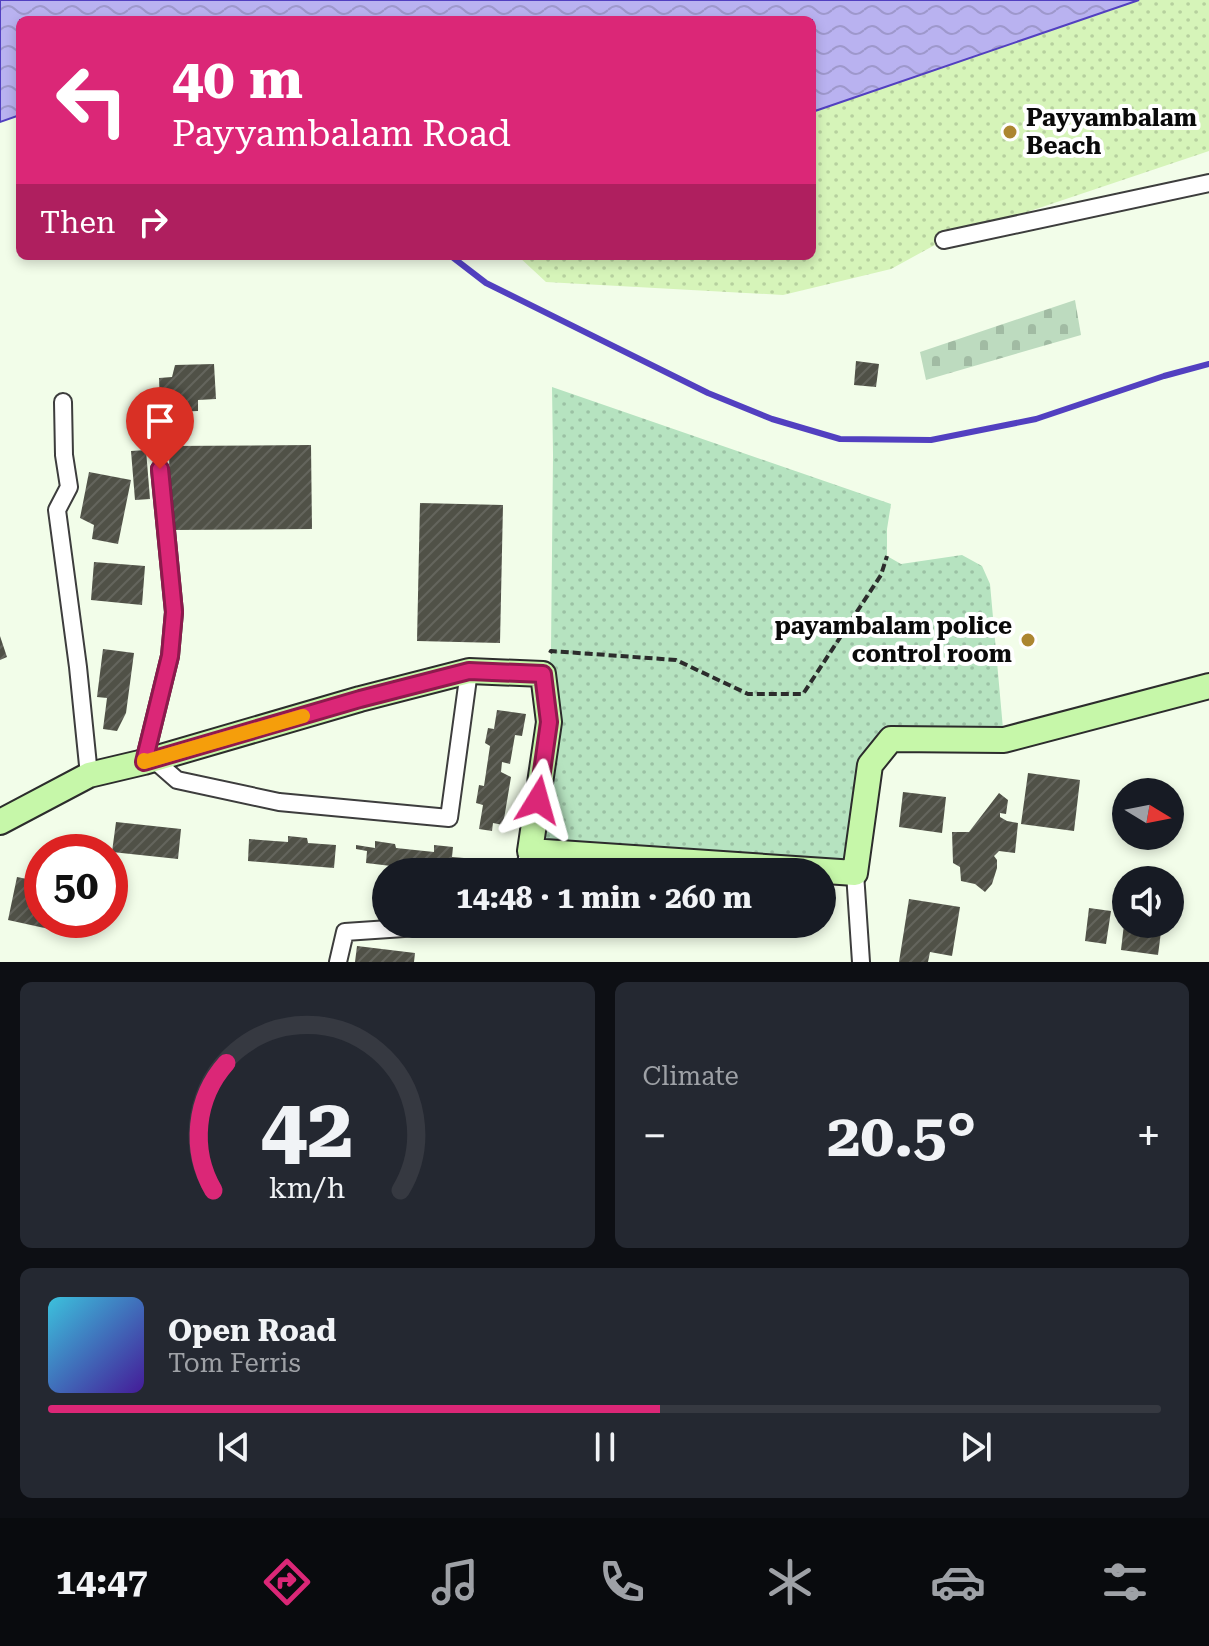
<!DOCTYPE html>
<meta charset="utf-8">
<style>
:root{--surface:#171b24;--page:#242831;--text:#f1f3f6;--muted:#9ea1a6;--line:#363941;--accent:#db2777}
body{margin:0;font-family:"Roboto Serif",serif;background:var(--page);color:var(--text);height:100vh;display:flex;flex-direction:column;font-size:30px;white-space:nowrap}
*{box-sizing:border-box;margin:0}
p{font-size:26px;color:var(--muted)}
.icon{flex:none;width:44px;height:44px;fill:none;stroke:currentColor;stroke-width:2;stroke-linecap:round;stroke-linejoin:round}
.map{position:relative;height:962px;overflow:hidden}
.panel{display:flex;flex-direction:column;gap:20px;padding:20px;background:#0d0f14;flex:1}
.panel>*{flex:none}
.guide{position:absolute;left:16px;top:16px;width:800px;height:244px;border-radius:12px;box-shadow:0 4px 12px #0003;background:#db2777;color:#fff;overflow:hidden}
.needle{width:52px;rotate:100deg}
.controls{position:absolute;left:1112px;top:778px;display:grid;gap:16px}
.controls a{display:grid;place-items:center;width:72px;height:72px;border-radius:50%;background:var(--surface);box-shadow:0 4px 12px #0003;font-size:40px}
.speed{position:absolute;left:24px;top:834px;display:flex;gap:16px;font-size:40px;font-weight:700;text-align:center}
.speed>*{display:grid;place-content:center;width:104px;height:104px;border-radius:50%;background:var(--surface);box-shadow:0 4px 12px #0003;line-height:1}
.speed .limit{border:12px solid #d22;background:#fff;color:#111}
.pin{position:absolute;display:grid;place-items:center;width:68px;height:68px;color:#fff;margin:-82px -34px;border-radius:50% 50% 50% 0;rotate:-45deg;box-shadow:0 0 8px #0007}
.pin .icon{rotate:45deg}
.me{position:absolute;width:88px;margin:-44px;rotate:8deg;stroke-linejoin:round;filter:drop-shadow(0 0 6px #0008)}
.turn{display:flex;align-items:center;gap:28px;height:168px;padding:0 24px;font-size:36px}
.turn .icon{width:104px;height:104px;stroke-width:2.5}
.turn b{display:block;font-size:56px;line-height:68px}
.then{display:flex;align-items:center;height:76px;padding:0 24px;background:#0003;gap:16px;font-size:30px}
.big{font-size:60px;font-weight:700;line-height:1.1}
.panel .card{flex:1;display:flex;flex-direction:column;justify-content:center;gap:12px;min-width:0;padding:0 28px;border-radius:12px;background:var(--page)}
.panel .dial{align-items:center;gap:0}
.dial svg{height:208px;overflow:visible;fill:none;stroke:var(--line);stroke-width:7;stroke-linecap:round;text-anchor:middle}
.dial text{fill:var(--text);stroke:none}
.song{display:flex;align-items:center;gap:24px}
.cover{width:96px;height:96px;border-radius:12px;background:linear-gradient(135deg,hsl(190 70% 55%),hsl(260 70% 35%))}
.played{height:8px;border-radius:4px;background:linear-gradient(90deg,var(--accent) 55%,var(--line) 55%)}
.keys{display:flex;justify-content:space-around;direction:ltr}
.heat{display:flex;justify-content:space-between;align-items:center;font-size:44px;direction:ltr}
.panel .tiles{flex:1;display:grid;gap:20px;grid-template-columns:1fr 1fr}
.card:last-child{grid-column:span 2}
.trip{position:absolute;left:372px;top:858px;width:464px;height:80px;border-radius:40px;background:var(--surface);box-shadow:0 4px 12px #0003;font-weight:700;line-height:80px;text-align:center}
.tab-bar{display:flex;height:128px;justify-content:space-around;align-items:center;background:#090b0e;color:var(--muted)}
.tab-bar .icon{width:56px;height:56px}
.tab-bar .current{color:var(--accent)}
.tab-bar b{font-size:36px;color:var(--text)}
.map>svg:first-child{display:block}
.sand{fill:url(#sand-dots)}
.cemetery{fill:url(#cemetery-stones)}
.park{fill:url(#park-dots)}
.water{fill:url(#water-waves);stroke:#5240c0;stroke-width:2}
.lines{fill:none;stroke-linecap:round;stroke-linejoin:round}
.stream{stroke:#5240c0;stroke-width:6}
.building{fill:url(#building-hatch)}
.minor-casing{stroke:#3d3d3d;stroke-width:20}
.secondary-casing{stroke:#2c2c2c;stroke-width:28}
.path{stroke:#2c2c2c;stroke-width:4;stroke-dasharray:8 4;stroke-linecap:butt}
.minor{stroke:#fff;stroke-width:16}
.secondary{stroke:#c6f7a9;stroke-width:24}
.route-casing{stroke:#8e194d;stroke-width:20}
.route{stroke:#db2777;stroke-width:14}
.slow{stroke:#f59e0b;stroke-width:14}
.poi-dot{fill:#ac8630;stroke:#fff;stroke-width:3}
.labels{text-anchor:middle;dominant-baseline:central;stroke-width:8;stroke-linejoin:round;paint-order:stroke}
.poi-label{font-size:24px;font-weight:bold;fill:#0a0a0a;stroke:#fff;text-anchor:start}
</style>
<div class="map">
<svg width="1209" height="962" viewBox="0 0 1209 962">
<defs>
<pattern id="sand-dots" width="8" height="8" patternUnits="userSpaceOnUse" patternTransform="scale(2)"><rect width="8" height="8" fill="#d6f4b9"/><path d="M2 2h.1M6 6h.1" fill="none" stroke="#b6d09e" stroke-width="1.8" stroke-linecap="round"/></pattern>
<pattern id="cemetery-stones" width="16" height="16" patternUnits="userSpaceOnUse" patternTransform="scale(2)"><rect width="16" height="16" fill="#bddbbf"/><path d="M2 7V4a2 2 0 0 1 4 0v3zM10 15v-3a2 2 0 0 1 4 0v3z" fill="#a1bba3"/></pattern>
<pattern id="park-dots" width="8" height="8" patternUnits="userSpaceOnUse" patternTransform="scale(2)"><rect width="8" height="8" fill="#b6e3c0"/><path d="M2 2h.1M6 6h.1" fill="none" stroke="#9bc1a4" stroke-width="1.8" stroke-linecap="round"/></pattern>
<pattern id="water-waves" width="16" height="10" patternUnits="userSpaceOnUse" patternTransform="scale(2)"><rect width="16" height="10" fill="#b9b2f0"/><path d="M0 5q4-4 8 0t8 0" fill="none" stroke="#9e98cc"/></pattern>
<pattern id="building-hatch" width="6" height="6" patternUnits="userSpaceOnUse" patternTransform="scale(2)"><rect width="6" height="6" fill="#505147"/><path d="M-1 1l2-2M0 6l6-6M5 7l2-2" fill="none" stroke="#64655d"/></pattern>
</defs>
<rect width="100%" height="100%" fill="#f2fde9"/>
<path class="sand" d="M1139,0h70v151l-265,89 -53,29 -108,26 -237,-13 -28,-26h294v-144z"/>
<path class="cemetery" d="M1075,300l6,35 -155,45 -6,-28z"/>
<path class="park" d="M552,387l339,117 -4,25v27l14,8 61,-9 20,11 8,18 14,156h-113l-21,25 -15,108 -325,-22 21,-200 2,-196z"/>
<path class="water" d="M0,0h1139l-327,112v-92h-792v95l-20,7z"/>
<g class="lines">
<path class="stream" d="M451,256l35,27 222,110 64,26 68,20 91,1 105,-21 128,-43 45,-12"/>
</g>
<path class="building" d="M856,361l23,3 -3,23 -22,-2z
M214,364l2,35 -18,1v11l-28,1v-8h-10l-1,-26 13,-1 3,-12z
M311,445l1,84 -142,1 -1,-84z
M146,450l4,49 -15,1 -4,-49z
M89,472l42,8 -13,64 -26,-5 2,-14 -14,-7z
M420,503l83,2 -3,138 -83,-2z
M94,562l51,4 -3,39 -51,-5z
M0,636l7,21 -7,3z
M103,649l31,4 -8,60 -9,18 -14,-2 4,-31 -10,-1z
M497,710l29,4 -4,22 -7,-1 -5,29 -8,-2 -1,10 10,5 -8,48 -10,-2 -1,8 -13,-2 4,-24 -7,-2 3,-18 5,1 6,-40 -5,-3 3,-15 6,1z
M1028,773l52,7 -6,51 -53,-7z
M903,792l43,5 -4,36 -43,-6z
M999,793l9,7 -2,14 -6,-1v4l7,4 11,2 -3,30 -16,-2 -5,5 3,4v8l-5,16 -7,8 -10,-8 -14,-3 -1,-14 -7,-4 -1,-31h17z
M116,822l65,7 -3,30 -66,-7z
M288,836l19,2 1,5 28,2 -2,23 -86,-7 1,-22 39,3z
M375,841l20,3 1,4 38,4v-7l19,2 -1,10 24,2 -1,13 -49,-4v-3l-17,-2 -1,5 -42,-5 1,-12 -11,-2v-4l19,3z
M17,877l25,5v38h9l-2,9 -41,-9z
M909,899l51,8 -8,49 -22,-4 -2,10h-29z
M1089,908l22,3 -5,33 -21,-3z
M1124,924h38l-4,31 -37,-5z
M357,946l58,7 -1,9h-59z"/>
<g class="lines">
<g class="minor-casing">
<path id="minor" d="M944,240l265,-57
M63,402l1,53 5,32 -12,23 21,157 11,108
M153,759l24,21 102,22 170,16 20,-147
M144,762l26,-106 4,-44 -14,-143
M522,872l8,-21
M855,873l6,89
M338,962l7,-30 118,-8"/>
</g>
<g class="secondary-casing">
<path id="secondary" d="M0,822l89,-47 55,-13 216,-63 109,-28 74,3 6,48 -19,129 325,22 15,-108 21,-26 113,1 205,-54"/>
</g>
<path class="path" d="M550,653l1,-2 125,9 72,34h55l78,-119 6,-19"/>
<use href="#minor" class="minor"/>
<use href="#secondary" class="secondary"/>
</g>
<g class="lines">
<g class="route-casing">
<path id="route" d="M160,469l14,143 -4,44 -26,106 216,-63 109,-28 74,3 6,48 -11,78"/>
</g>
<use href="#route" class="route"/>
<path class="slow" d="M144,760v2l159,-46"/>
</g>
<g class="poi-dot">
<circle cx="1010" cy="132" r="8"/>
<circle cx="1028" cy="640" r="8"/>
</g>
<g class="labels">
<g class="poi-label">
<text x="1026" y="118">Payyambalam<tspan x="1026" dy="28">Beach</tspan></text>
<text x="1012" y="626" text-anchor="end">payambalam police<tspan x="1012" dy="28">control room</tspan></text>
</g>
</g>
</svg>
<div class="controls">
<a><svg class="needle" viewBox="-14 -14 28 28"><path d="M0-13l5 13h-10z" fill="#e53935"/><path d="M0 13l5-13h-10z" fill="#9ea1a6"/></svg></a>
<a><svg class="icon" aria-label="sound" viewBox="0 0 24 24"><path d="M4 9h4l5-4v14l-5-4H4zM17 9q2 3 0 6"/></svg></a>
</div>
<div class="speed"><div class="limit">50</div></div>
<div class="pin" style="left:160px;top:469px;background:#d93025"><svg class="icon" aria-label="arrive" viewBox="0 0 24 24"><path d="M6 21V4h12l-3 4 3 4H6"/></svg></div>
<svg class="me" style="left:538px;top:800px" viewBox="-20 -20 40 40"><path d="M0-17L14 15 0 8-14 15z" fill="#db2777" stroke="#fff" stroke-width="4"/></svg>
<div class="trip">14:48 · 1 min · 260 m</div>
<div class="guide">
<div class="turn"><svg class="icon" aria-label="left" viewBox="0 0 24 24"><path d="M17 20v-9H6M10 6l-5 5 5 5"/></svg><div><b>40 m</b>Payyambalam Road</div></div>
<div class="then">Then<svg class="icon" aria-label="right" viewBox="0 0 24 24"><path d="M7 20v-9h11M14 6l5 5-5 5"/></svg></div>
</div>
</div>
<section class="panel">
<div class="tiles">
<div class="card dial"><svg viewBox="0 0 100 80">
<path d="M14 69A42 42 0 1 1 86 69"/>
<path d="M14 69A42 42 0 0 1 19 20" stroke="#db2777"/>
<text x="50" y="56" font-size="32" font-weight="700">42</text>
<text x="50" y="72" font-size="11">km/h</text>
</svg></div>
<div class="card"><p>Climate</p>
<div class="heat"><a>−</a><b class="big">20.5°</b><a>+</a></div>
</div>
<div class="card">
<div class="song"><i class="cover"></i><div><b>Open Road</b><p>Tom Ferris</p></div></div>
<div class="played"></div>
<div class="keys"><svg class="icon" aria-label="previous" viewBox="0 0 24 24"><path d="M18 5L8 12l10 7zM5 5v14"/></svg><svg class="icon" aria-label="pause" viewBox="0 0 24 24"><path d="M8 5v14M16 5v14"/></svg><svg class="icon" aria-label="next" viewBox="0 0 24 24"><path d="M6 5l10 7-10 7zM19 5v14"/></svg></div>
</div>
</div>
</section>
<nav class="tab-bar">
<b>14:47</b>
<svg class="icon current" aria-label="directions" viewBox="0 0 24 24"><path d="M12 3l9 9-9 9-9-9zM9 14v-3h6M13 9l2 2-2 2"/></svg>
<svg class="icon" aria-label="music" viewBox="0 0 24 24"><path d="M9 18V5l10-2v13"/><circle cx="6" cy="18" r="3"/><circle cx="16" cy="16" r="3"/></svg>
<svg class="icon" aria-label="phone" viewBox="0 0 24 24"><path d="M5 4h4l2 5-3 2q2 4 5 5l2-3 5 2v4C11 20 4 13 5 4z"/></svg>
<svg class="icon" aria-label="climate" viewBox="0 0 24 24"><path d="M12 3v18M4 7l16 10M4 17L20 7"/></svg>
<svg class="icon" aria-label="car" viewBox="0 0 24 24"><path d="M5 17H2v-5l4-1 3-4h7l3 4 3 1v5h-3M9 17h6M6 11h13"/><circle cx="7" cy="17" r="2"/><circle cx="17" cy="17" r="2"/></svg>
<svg class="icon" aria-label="filters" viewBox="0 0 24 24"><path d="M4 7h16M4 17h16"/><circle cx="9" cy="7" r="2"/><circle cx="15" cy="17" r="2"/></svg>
</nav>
